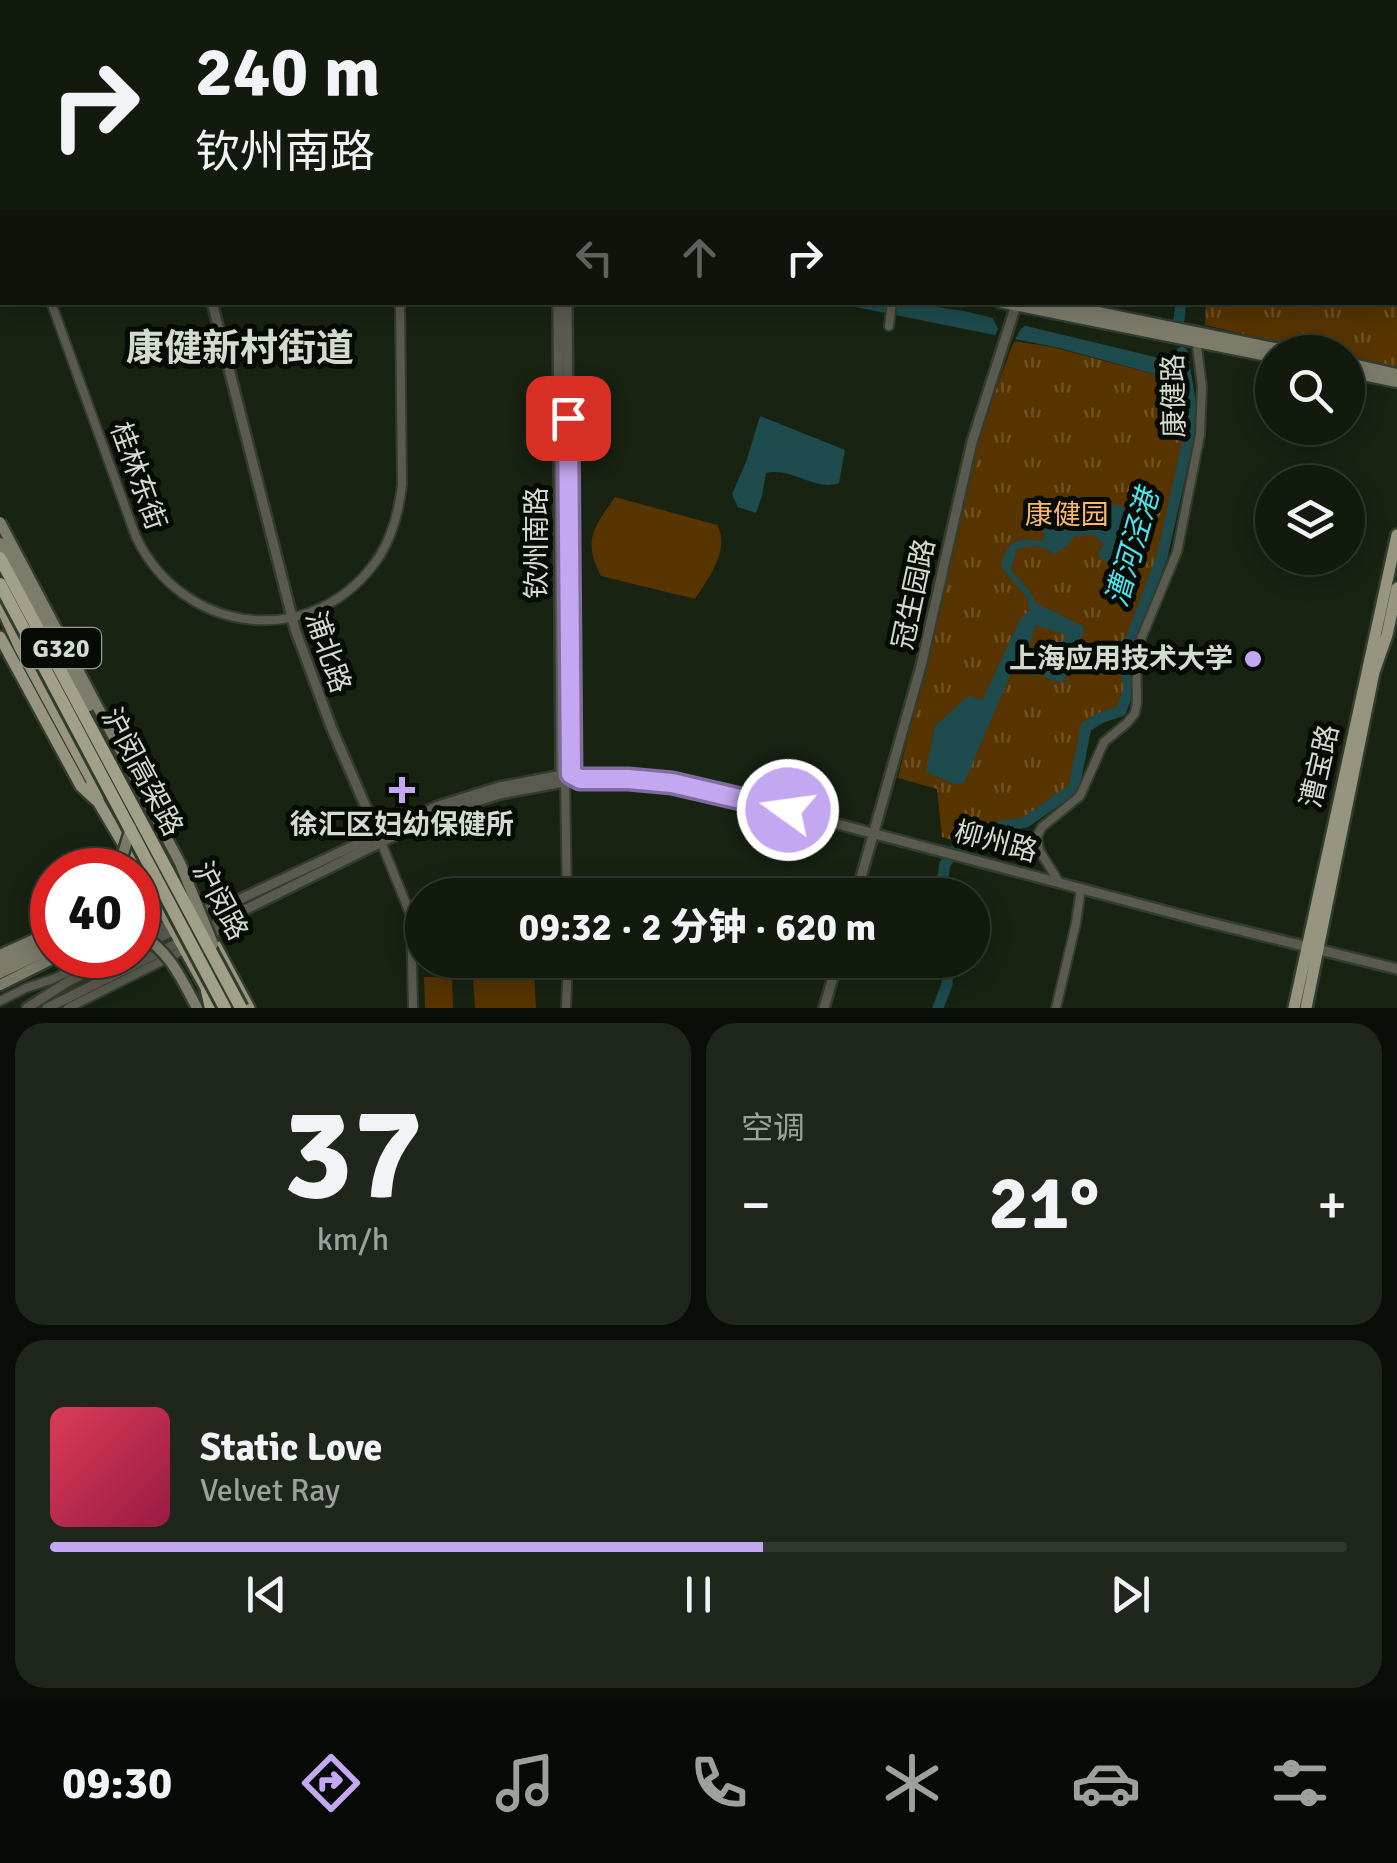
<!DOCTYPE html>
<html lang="zh">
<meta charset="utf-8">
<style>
:root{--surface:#121a0e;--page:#1f271c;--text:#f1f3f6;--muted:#9ca19e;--line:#31382e;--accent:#c4a7f1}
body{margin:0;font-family:Signika,"Noto Sans SC",sans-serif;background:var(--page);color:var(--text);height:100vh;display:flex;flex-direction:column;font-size:38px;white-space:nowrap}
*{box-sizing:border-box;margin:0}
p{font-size:32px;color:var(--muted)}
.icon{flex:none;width:55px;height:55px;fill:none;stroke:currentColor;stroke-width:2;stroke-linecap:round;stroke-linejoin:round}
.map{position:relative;height:1008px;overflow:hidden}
.side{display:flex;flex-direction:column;gap:15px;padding:15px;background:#0a0e08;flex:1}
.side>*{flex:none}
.top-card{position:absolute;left:0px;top:0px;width:1398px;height:305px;box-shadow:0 5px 25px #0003,0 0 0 2px var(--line);background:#121a0e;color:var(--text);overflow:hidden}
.fabs{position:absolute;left:1255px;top:335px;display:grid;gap:20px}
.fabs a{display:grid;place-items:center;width:110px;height:110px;border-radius:50%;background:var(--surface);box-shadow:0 5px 25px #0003,0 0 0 2px var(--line);font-size:50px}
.speed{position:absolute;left:30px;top:848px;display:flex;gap:20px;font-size:50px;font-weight:700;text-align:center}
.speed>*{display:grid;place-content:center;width:130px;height:130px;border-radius:50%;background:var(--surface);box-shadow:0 5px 25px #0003,0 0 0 2px var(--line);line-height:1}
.speed .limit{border:15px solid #d22;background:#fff;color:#111}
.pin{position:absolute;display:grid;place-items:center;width:85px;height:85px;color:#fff;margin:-42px;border-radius:20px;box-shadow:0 5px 15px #0006}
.me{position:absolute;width:110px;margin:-55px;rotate:284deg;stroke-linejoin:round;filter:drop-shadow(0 0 8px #0008)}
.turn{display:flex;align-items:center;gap:35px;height:210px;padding:0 30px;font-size:45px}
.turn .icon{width:130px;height:130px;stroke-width:2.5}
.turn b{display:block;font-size:70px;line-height:85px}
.lanes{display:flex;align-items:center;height:95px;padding:0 30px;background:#0003;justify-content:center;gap:50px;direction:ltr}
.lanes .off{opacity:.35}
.big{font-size:75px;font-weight:800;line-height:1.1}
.side .card{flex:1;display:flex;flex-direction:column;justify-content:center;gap:15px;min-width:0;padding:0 35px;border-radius:30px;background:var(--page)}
.side .dial{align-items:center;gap:0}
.dial b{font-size:130px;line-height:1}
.song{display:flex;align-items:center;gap:30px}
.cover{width:120px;height:120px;border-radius:15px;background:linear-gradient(135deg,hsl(350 70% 55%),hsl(340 70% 35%))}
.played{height:10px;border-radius:5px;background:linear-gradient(90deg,var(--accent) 55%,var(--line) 55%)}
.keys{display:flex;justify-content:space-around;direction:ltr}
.heat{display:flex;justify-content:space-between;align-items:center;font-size:55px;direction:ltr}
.side .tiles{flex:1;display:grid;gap:15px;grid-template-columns:1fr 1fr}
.card:last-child{grid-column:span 2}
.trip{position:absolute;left:405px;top:878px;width:585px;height:100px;border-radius:50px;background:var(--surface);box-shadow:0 5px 25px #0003,0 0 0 2px var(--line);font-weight:800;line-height:100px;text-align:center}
.tab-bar{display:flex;height:160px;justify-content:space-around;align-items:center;background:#070a06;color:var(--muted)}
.tab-bar .icon{width:70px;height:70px}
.tab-bar .on{color:var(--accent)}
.tab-bar b{font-size:45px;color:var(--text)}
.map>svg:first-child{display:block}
.grass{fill:url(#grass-tufts)}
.pitch{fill:#573400}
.water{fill:#1d4b4e}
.pier{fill:#182312}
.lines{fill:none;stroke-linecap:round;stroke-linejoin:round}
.canal{stroke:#1d4b4e;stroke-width:6}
.river{stroke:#1d4b4e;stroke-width:11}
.minor-casing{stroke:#323d2d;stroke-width:12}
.tertiary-casing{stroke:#323d2d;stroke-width:14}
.secondary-casing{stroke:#323d2d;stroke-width:15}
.primary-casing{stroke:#323d2d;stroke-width:16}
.trunk-casing{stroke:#323d2d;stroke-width:18}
.minor{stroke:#5b5a50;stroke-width:8}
.tertiary{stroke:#5b5a50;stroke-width:9}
.secondary{stroke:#7d7c6b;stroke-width:10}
.primary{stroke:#979580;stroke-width:11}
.trunk{stroke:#a3a08a;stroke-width:12}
.secondary-bridge-casing{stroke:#323d2d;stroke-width:15;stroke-linecap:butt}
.trunk-bridge-casing{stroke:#323d2d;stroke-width:18;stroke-linecap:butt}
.secondary-bridge{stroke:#7d7c6b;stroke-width:10}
.trunk-bridge{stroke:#a3a08a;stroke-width:12}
.route-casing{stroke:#7f6d9d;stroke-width:25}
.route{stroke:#c4a7f1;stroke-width:18}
.poi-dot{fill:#c4a7f1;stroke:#070b05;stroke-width:4}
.labels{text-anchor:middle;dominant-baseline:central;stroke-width:10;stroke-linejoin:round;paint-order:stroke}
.shield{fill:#070b05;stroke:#969d93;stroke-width:2.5}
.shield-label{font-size:25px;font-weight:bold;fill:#d3dbd0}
.street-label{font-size:28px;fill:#d3dbd0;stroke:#070b05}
.park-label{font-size:28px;fill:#fcb96a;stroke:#070b05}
.poi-label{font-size:28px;font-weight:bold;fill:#d3dbd0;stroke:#070b05;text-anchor:end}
.water-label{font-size:30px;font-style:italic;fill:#4de1ec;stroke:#070b05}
.district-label{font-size:38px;font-weight:bold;fill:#d3dbd0;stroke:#070b05}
</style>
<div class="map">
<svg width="1397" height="1008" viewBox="0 0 1397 1008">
<defs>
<pattern id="grass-tufts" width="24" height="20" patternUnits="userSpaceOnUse" patternTransform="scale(2.5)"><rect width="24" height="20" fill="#573400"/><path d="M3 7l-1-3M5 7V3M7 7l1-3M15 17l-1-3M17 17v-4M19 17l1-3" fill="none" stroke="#6e5124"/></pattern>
</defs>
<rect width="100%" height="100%" fill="#182312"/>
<path class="grass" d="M1395,210l2,11v149l-49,-12v-6h-26l-117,-27 1,-22 189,-1z
M1014,341l38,6 128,34 13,37 -31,139 -30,79 -6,29 3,24 -8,22 -21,7 -14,9 -12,61 -48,34 -54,10 -11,10 -19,-5 -5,-48 -39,-11 84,-351z"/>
<path class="pitch" d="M615,497l102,28c14,24 -9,54 -22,74l-94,-23c-19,-37 -7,-48 14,-79z
M534,972l2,36h-61l-2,-32z
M452,977l1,31h-28l-1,-31z"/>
<path class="water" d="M836,303h73l55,8 195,47 5,-5 9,26 -114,-31z
M760,416l85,34 -6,33c-23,9 -48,-16 -73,-10l-4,23 -6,17 -18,-6 -6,-13 14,-32z
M1112,505h9l9,12v17l-13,13 2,15 -2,8 -20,-15 7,-11 -10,-9 -19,1 -8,10 -13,8c-12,-10 -22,-9 -37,-5l-6,21 17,19 8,14 49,24 -22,56 -20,-6 5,-11h7l10,-31 -29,-10 -11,34 17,4 -6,14 -15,-6 -6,-7 -51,119 -10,1 -28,-12 9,-46 33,-30 14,4 39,-82 8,-7 -1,-12 -27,-32c2,-14 9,-29 26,-27 5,0 11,2 16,1l1,-7 -7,-15 2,-9c18,-3 33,11 50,7 9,-2 16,-8 23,-12z"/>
<path class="pier" d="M991,314l42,10 -7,1 -6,5 -7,14 -19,-5 4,-10z"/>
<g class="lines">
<path class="canal" d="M1162,368l23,6"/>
<path class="river" d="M1211,2v-2
M1179,320l2,-18
M940,895l5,-31 16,-22 11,-10 54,-10 48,-34 12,-61 14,-9 21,-7 8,-22 -3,-24 6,-29 30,-79 31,-139 -11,-66
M938,1008l9,-24 2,-24"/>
<g class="minor-casing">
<path id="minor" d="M397,0v2
M945,2l1,-2
M1018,2v-2
M0,140l2,8
M1395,157h2
M51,302l85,235c48,100 180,114 243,20 14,-22 20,-46 23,-72l-2,-183
M889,326l3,-24
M565,782l2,113
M381,842l30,74 2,92
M1059,882l-20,-32 -2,-14 5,-9 38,-31 24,-54 23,-19 8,-10 2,-11 -1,-51 41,-99 23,-117 2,-48 -6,-49
M138,939l58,-29 22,-2
M0,1001l26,-13 27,-9 51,-24
M68,1008l142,-71 16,-15
M566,1008l2,-48
M1056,1008l20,-85 5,-35"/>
</g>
<g class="tertiary-casing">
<path id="tertiary" d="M134,0v2
M572,2v-2
M582,2v-2
M212,302l83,327 37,100 49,113
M558,302l3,473 4,7
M565,782l6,-7 -4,-473
M856,895l65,-229 51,-224 45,-140
M198,919l240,-113 61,-19 64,-12
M138,948l41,-20
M27,1008l42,-27 54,-26
M47,1008l395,-196 58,-18 80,-15 62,1 64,9 493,131 198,49
M824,1008l14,-48"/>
</g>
<g class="secondary-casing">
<path id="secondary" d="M0,281h2
M0,290l2,-1
M999,302l273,55
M1049,302l245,50
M1348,363l49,11
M1348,372l49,10
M0,955l35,-16
M0,965l52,-29
M0,973l52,-25
M0,985l60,-30"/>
</g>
<g class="primary-casing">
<path id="primary" d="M1363,0v2
M1371,0v2
M1395,127l2,9
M1395,170l2,10
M0,604l20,44 71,131 8,24 71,120 40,72
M0,637l81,149 15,14
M99,720l15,44
M143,822l13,11 37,70
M211,937l38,71
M1294,1008l103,-473
M1306,1008l68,-336 13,-37 10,-47"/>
</g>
<g class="trunk-casing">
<path id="trunk" d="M207,991l4,17"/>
</g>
<use href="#minor" class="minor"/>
<use href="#tertiary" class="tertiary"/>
<use href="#secondary" class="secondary"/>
<use href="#primary" class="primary"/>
<use href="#trunk" class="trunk"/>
<g class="secondary-bridge-casing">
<path id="secondary-bridge" d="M0,522l180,341 33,81
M0,543l89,163
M118,870l13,-42
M138,932c32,20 42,44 59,76"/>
</g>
<g class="trunk-bridge-casing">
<path id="trunk-bridge" d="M0,558l241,450
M0,584l225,424"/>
</g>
<use href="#secondary-bridge" class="secondary-bridge"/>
<use href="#trunk-bridge" class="trunk-bridge"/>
</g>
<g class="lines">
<g class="route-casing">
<path id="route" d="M568,418l3,356 9,5h48l44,4 116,27"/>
</g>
<use href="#route" class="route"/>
</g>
<g class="poi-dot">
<circle cx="1253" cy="659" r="10"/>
<path d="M397 775h10v10h10v10h-10v10h-10v-10h-10v-10h10z"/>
</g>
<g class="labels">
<rect class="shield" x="21" y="628" width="80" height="40" rx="8"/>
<g class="shield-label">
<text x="61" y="648">G320</text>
</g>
<g class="street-label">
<text transform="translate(1174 396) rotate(-91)">康健路</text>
<text transform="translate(138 476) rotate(70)">桂林东街</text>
<text transform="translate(537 543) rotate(-90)">钦州南路</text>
<text transform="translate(914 594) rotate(-78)">冠生园路</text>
<text transform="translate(328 652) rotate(71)">浦北路</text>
<text transform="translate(1320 766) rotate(-77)">漕宝路</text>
<text transform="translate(142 772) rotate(62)">沪闵高架路</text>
<text transform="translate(996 842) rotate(15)">柳州路</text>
<text transform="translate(220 901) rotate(62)">沪闵路</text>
</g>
<g class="park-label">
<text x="1067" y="515">康健园</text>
</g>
<g class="poi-label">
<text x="1233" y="659">上海应用技术大学</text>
<text x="402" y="825" text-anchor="middle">徐汇区妇幼保健所</text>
</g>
<g class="water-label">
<text transform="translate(1133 548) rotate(-74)">漕河泾港</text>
</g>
<g class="district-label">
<text x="240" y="348">康健新村街道</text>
</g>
</g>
</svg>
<div class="fabs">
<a><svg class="icon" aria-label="search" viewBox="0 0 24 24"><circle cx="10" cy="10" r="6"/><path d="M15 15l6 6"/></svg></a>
<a><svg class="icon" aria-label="layers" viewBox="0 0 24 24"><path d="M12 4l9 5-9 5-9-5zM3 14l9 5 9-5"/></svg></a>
</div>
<div class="speed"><div class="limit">40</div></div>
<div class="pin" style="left:568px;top:418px;background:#d93025"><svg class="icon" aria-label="arrive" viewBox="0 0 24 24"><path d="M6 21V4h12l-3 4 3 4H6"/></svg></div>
<svg class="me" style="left:788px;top:810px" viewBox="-20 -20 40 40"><circle r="17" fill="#c4a7f1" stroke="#fff" stroke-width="3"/><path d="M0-11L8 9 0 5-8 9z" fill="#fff"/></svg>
<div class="trip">09:32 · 2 分钟 · 620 m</div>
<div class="top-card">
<div class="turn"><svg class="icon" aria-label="right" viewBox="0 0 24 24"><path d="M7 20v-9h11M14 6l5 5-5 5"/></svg><div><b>240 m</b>钦州南路</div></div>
<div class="lanes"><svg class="icon off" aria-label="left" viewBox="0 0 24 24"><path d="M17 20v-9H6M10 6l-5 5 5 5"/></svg><svg class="icon off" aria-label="ahead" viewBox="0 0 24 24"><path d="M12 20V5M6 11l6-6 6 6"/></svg><svg class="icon" aria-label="right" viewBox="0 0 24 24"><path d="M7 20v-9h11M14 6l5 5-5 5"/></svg></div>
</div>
</div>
<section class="side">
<div class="tiles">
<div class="card dial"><b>37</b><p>km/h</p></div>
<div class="card"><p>空调</p>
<div class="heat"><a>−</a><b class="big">21°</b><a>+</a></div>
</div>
<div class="card">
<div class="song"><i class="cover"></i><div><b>Static Love</b><p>Velvet Ray</p></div></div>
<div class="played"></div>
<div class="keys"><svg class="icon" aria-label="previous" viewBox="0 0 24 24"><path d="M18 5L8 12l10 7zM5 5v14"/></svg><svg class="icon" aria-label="pause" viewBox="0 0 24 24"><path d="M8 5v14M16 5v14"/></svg><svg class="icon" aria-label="next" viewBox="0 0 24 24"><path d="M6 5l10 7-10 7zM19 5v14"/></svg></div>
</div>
</div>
</section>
<nav class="tab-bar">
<b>09:30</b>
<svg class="icon on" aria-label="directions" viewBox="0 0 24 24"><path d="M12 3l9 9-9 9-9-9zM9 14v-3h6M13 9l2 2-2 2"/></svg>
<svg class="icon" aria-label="music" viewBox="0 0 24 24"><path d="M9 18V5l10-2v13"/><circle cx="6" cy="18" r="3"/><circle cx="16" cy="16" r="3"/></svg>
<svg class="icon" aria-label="phone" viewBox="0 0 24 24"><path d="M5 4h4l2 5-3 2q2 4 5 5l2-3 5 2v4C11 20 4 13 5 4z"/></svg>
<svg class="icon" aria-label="climate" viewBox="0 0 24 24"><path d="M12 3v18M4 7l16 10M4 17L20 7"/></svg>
<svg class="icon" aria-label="car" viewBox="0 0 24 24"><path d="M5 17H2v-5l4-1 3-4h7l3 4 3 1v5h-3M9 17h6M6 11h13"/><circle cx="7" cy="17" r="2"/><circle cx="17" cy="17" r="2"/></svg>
<svg class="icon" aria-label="filters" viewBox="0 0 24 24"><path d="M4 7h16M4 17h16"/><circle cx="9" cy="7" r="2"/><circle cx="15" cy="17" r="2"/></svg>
</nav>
